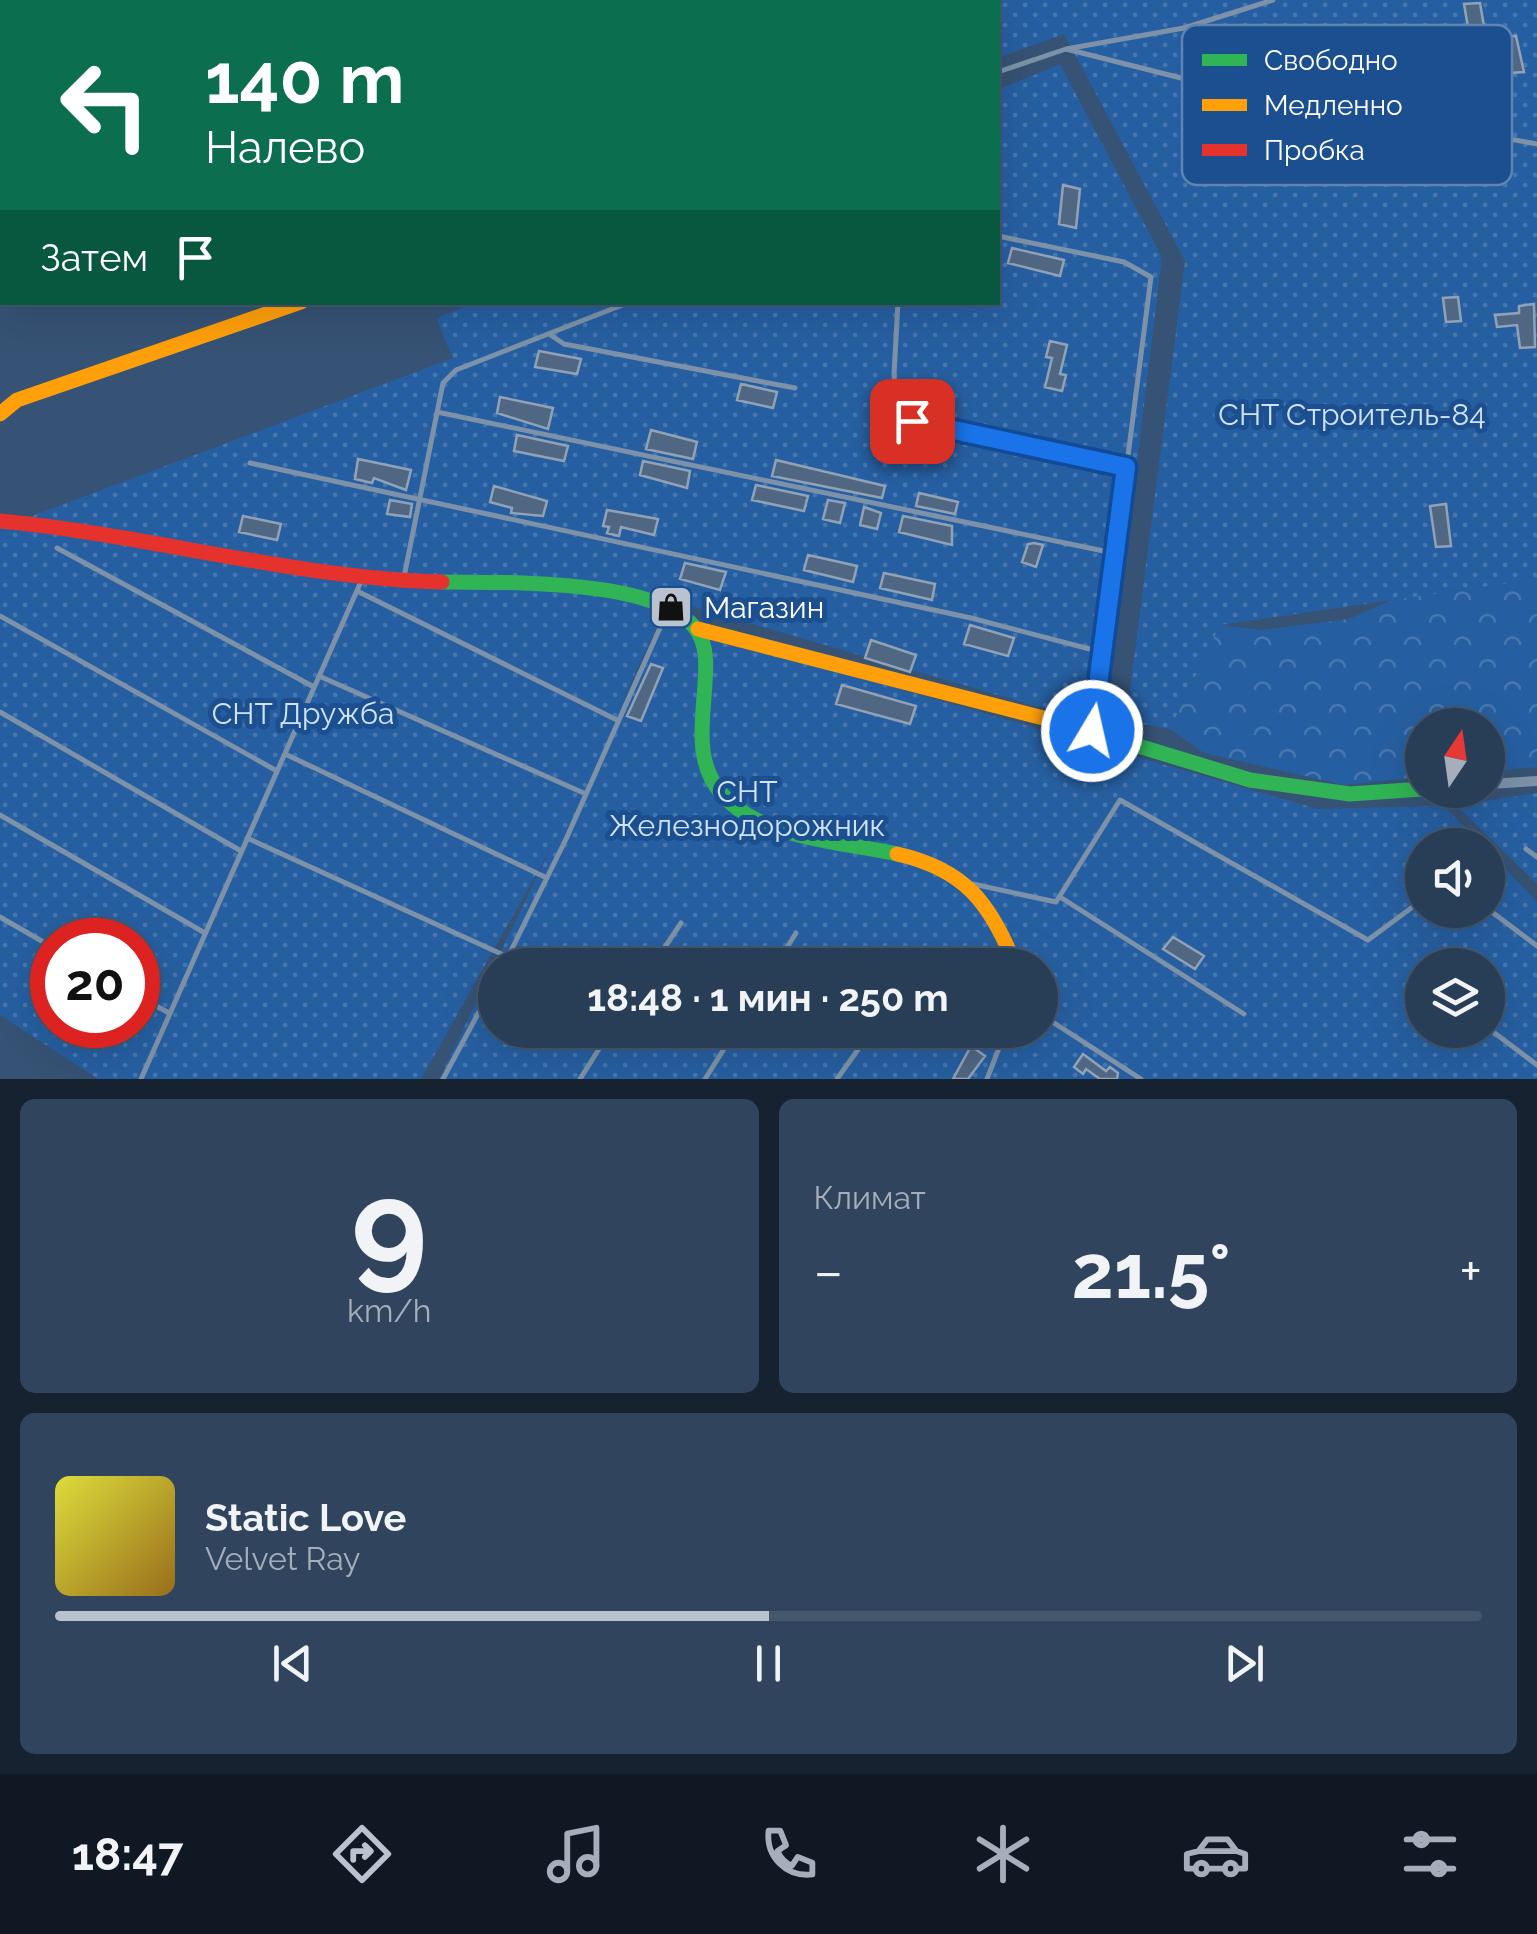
<!DOCTYPE html>
<html lang="ru">
<meta charset="utf-8">
<style>
:root{--surface:#283e57;--page:#30455d;--text:#f1f3f6;--muted:#a5aeba;--line:#44576d;--accent:#b9c2ce}
body{margin:0;font-family:Raleway,sans-serif;background:var(--page);color:var(--text);height:100vh;display:flex;flex-direction:column;font-size:38px;white-space:nowrap}
*{box-sizing:border-box;margin:0}
p{font-size:32px;color:var(--muted)}
.icon{flex:none;width:55px;height:55px;fill:none;stroke:currentColor;stroke-width:2;stroke-linecap:round;stroke-linejoin:round}
.map{position:relative;height:1079px;overflow:hidden}
.drawer{display:flex;flex-direction:column;gap:20px;padding:20px;background:#162230;flex:1}
.drawer>*{flex:none}
.banner{position:absolute;left:0px;top:0px;width:1000px;height:305px;box-shadow:0 10px 40px #0002,0 0 0 2px var(--line);background:#0b6e4f;color:#fff;overflow:hidden}
.needle{width:65px;rotate:13deg}
.tools{position:absolute;left:1405px;top:708px;display:grid;gap:20px}
.tools a{display:grid;place-items:center;width:100px;height:100px;border-radius:50%;background:var(--surface);box-shadow:0 10px 40px #0002,0 0 0 2px var(--line);font-size:50px}
.speed{position:absolute;left:30px;top:918px;display:flex;gap:20px;font-size:50px;font-weight:700;text-align:center}
.speed>*{display:grid;place-content:center;width:130px;height:130px;border-radius:50%;background:var(--surface);box-shadow:0 10px 40px #0002,0 0 0 2px var(--line);line-height:1}
.speed .limit{border:15px solid #d22;background:#fff;color:#111}
.pin{position:absolute;display:grid;place-items:center;width:85px;height:85px;color:#fff;margin:-42px;border-radius:20px;box-shadow:0 5px 15px #0006}
.me{position:absolute;width:110px;margin:-55px;rotate:9deg;stroke-linejoin:round;filter:drop-shadow(0 0 8px #0008)}
.turn{display:flex;align-items:center;gap:35px;height:210px;padding:0 40px;font-size:45px}
.turn .icon{width:130px;height:130px;stroke-width:2.5}
.turn b{display:block;font-size:70px;line-height:85px}
.then{display:flex;align-items:center;height:95px;padding:0 40px;background:#0003;gap:20px;font-size:38px}
.big{font-size:75px;font-weight:700;line-height:1.1}
.drawer .tile{flex:1;display:flex;flex-direction:column;justify-content:center;gap:15px;min-width:0;padding:0 35px;border-radius:15px;background:var(--page)}
.drawer .dial{align-items:center;gap:0}
.dial b{font-size:130px;line-height:1}
.song{display:flex;align-items:center;gap:30px}
.cover{width:120px;height:120px;border-radius:15px;background:linear-gradient(135deg,hsl(60 70% 55%),hsl(40 70% 35%))}
.played{height:10px;border-radius:5px;background:linear-gradient(90deg,var(--accent) 50%,var(--line) 50%)}
.keys{display:flex;justify-content:space-around;direction:ltr}
.heat{display:flex;justify-content:space-between;align-items:center;font-size:55px;direction:ltr}
.drawer .tiles{flex:1;display:grid;gap:20px;grid-template-columns:1fr 1fr}
.tile:last-child{grid-column:span 2}
.trip{position:absolute;left:478px;top:948px;width:580px;height:100px;border-radius:50px;background:var(--surface);box-shadow:0 10px 40px #0002,0 0 0 2px var(--line);font-weight:700;line-height:100px;text-align:center}
.tab-bar{display:flex;height:160px;justify-content:space-around;align-items:center;background:#101923;color:var(--muted)}
.tab-bar .icon{width:70px;height:70px}
.tab-bar .selected{color:var(--accent)}
.tab-bar b{font-size:45px;color:var(--text)}
.map>svg:first-child{display:block}
.forest{fill:url(#forest-crowns)}
.garden{fill:url(#garden-dots);fill-rule:evenodd}
.building{fill:#506783;stroke:#92a2b6;stroke-width:2.5}
.lines{fill:none;stroke-linecap:round;stroke-linejoin:round}
.lane{stroke:#7d92a8;stroke-width:5}
.street{stroke:#7d92a8;stroke-width:10}
.fast{stroke:#30b455;stroke-width:15}
.slow{stroke:#ff9f0a;stroke-width:15}
.jam{stroke:#e5322d;stroke-width:15}
.route-casing{stroke:#114b97;stroke-width:25}
.route{stroke:#1a73e8;stroke-width:18}
.labels{text-anchor:middle;dominant-baseline:central;stroke-width:10;stroke-linejoin:round;paint-order:stroke}
.park-label{font-size:30px;fill:#cfe3fa;stroke:#1b4f8f}
.poi-label{font-size:30px;fill:#fff;stroke:#1b4f8f;text-anchor:start}
.key{fill:#1b4f8f;stroke:#5f84b1;stroke-width:2.5}
.key-label{font-size:28px;fill:#fff}
</style>
<div class="map">
<svg width="1537" height="1079" viewBox="0 0 1537 1079">
<defs>
<pattern id="forest-crowns" width="20" height="18" patternUnits="userSpaceOnUse" patternTransform="scale(2.5)"><rect width="20" height="18" fill="#265fa1"/><path d="M2 6a3 3 0 1 1 6 0M12 15a3 3 0 1 1 6 0" fill="none" stroke="#4777af"/></pattern>
<pattern id="garden-dots" width="8" height="8" patternUnits="userSpaceOnUse" patternTransform="scale(2.5)"><rect width="8" height="8" fill="#265fa1"/><path d="M2 2h.1M6 6h.1" fill="none" stroke="#4777af" stroke-width="1.8" stroke-linecap="round"/></pattern>
</defs>
<rect width="100%" height="100%" fill="#365274"/>
<path class="forest" d="M1528,571l9,1v195l-49,5v-47h-66v52l-78,8 -140,-32 -34,-24 50,-104 42,5 87,-11 52,-23 57,-5z"/>
<path class="garden" d="M381,0h1156v579l-317,46 -50,104 -44,-8 59,-460 -121,-227 -66,24v-56z
M1060,64l102,193 -57,469 -435,-126 -58,122 51,-101 655,188 126,-3 38,39h-60v65h66v-59l49,51v177h-1098l113,-233 -131,233h-323l-98,-64v-487l453,-170 -17,-40 39,-15 523,-1v-212zM52,940h86v85h-86zM495,965h545v65h-545zM1422,965h66v65h-66z
M1537,793v91l-81,-79z"/>
<path class="building" d="M1480,3l7,41 -16,1 -7,-41z
M1516,36l8,36 -15,1 -9,-36z
M1063,185l17,4 -4,39 -17,-4z
M1012,248l52,12 -4,16 -52,-13z
M1458,297l3,24 -15,1 -3,-24z
M1534,304l1,43 -15,1 -3,-23 -20,2 -2,-12 24,-2v-7z
M1050,341l17,4 -7,29 6,1 -4,16 -17,-4 7,-29 -6,-1z
M539,351l42,8 -4,15 -42,-7z
M741,384l36,8 -4,16 -36,-8z
M500,397l53,11 -5,21 -51,-16z
M651,430l46,12 -4,17 -47,-10z
M517,435l51,11 -4,15 -50,-10z
M358,459l53,11 -5,20 -32,-12 -2,5 -17,-4z
M776,460l109,26 -3,12 -110,-22z
M643,461l47,10 -3,17 -47,-13z
M756,485l52,11 -4,15 -52,-11z
M494,486l53,15 -4,15 -32,-3 1,-5 -22,-6z
M919,493l39,9 -3,12 -39,-8z
M390,500l22,4 -2,13 -23,-3z
M828,500l17,3 -5,20 -17,-4z
M1446,504l5,42 -15,1 -6,-41z
M864,507l17,6 -4,16 -17,-4z
M607,510l51,9 -4,16 -33,-8 -2,9 -12,-3 2,-6 -6,-1z
M243,516l38,8 -4,16 -38,-8z
M903,516l49,10v19l-53,-13z
M1034,543l9,2 -7,22 -14,-5 6,-18z
M808,555l49,11 -4,16 -49,-12z
M685,563l41,9 -6,18 -40,-11z
M884,573l51,11 -3,16 -52,-12z
M970,625l44,13 -6,18 -44,-12z
M871,640l45,15 -6,17 -45,-14z
M651,664l12,4 -22,53 -14,-5z
M842,685l74,21 -6,18 -74,-20z
M1173,937l31,19 -9,13 -32,-20z
M971,1046l14,10 -17,23h-15z
M1083,1054l23,17 4,-4 8,6 -1,6h-17l-14,-10 -3,5 -9,-7z"/>
<g class="lines">
<path class="lane" d="M554,0l1,2
M1066,49l127,32 344,63
M998,72l68,-23 118,-21 89,-28
M998,236l126,26 27,15 -58,451
M898,302l-4,73 4,35 15,11 213,46
M549,334l15,10 231,44
M437,412l681,142
M250,463l721,155 134,35
M57,548l257,139
M404,577l39,-194 13,-13 174,-68
M357,591l260,129
M0,616l277,155
M319,676l267,118
M0,712l241,139
M285,754l262,124
M0,815l205,118
M247,838l261,119
M1526,849l11,8
M973,884l83,18 64,-102 248,140 54,-40
M1060,897l184,117
M1488,909l49,37
M0,917l52,30
M504,965l63,-128 96,-216 -5,-12
M653,965l28,-42
M776,965l20,-32
M138,996l31,17
M1040,1014l101,65
M1488,1028l49,37
M141,1079l222,-502
M443,1079l52,-97
M580,1079l31,-49
M705,1079l31,-49
M837,1079l35,-49
M987,1079l19,-49"/>
<path class="street" d="M1488,784l49,-3"/>
<path class="fast" d="M442,582c58,1 233,-6 259,56 6,14 5,31 4,45 -2,38 -11,78 16,110 38,46 122,49 176,61
M1063,723l187,57 100,14 72,-5"/>
<path class="slow" d="M0,414l17,-14 284,-98
M698,629l365,94
M897,854c68,15 94,50 118,111"/>
<path class="jam" d="M0,521c148,14 294,57 442,61"/>
</g>
<g class="lines">
<g class="route-casing">
<path id="route" d="M912,421l214,46 -34,264"/>
</g>
<use href="#route" class="route"/>
</g>
<defs>
<g id="shop-square" transform="scale(2.25)"><rect x="-9" y="-9" width="18" height="18" rx="4" fill="#b9c2ce" stroke="#1b4f8f"/><path d="M-5-2.5h2.3a2.7 3.5 0 0 1 5.4 0H5L5.5 6h-11ZM-1.5-2.5h3a1.5 2.3 0 0 0-3 0Z" fill="#111"/></g>
</defs>
<g fill-rule="evenodd">
<use href="#shop-square" x="671" y="607"/>
</g>
<g class="labels">
<g class="park-label">
<text x="1352" y="414">СНТ Строитель-84</text>
<text x="303" y="713">СНТ Дружба</text>
<text x="747" y="791">СНТ<tspan x="747" dy="34">Железнодорожник</tspan></text>
</g>
<g class="poi-label">
<text x="704" y="607">Магазин</text>
</g>
</g>
<rect x="1182" y="25" width="330" height="160" rx="15" class="key"/>
<rect x="1202" y="54" width="45" height="12" fill="#30b455"/>
<rect x="1202" y="99" width="45" height="12" fill="#ff9f0a"/>
<rect x="1202" y="144" width="45" height="12" fill="#e5322d"/>
<g class="key-label">
<text x="1264" y="70">Свободно</text>
<text x="1264" y="115">Медленно</text>
<text x="1264" y="160">Пробка</text>
</g>
</svg>
<div class="tools">
<a><svg class="needle" viewBox="-14 -14 28 28"><path d="M0-13l5 13h-10z" fill="#e53935"/><path d="M0 13l5-13h-10z" fill="#a5aeba"/></svg></a>
<a><svg class="icon" aria-label="sound" viewBox="0 0 24 24"><path d="M4 9h4l5-4v14l-5-4H4zM17 9q2 3 0 6"/></svg></a>
<a><svg class="icon" aria-label="layers" viewBox="0 0 24 24"><path d="M12 4l9 5-9 5-9-5zM3 14l9 5 9-5"/></svg></a>
</div>
<div class="speed"><div class="limit">20</div></div>
<div class="pin" style="left:912px;top:421px;background:#d93025"><svg class="icon" aria-label="arrive" viewBox="0 0 24 24"><path d="M6 21V4h12l-3 4 3 4H6"/></svg></div>
<svg class="me" style="left:1092px;top:731px" viewBox="-20 -20 40 40"><circle r="17" fill="#1a73e8" stroke="#fff" stroke-width="3"/><path d="M0-11L8 9 0 5-8 9z" fill="#fff"/></svg>
<div class="trip">18:48 · 1 мин · 250 m</div>
<div class="banner">
<div class="turn"><svg class="icon" aria-label="left" viewBox="0 0 24 24"><path d="M17 20v-9H6M10 6l-5 5 5 5"/></svg><div><b>140 m</b>Налево</div></div>
<div class="then">Затем<svg class="icon" aria-label="arrive" viewBox="0 0 24 24"><path d="M6 21V4h12l-3 4 3 4H6"/></svg></div>
</div>
</div>
<section class="drawer">
<div class="tiles">
<div class="tile dial"><b>9</b><p>km/h</p></div>
<div class="tile"><p>Климат</p>
<div class="heat"><a>−</a><b class="big">21.5°</b><a>+</a></div>
</div>
<div class="tile">
<div class="song"><i class="cover"></i><div><b>Static Love</b><p>Velvet Ray</p></div></div>
<div class="played"></div>
<div class="keys"><svg class="icon" aria-label="previous" viewBox="0 0 24 24"><path d="M18 5L8 12l10 7zM5 5v14"/></svg><svg class="icon" aria-label="pause" viewBox="0 0 24 24"><path d="M8 5v14M16 5v14"/></svg><svg class="icon" aria-label="next" viewBox="0 0 24 24"><path d="M6 5l10 7-10 7zM19 5v14"/></svg></div>
</div>
</div>
</section>
<nav class="tab-bar">
<b>18:47</b>
<svg class="icon selected" aria-label="directions" viewBox="0 0 24 24"><path d="M12 3l9 9-9 9-9-9zM9 14v-3h6M13 9l2 2-2 2"/></svg>
<svg class="icon" aria-label="music" viewBox="0 0 24 24"><path d="M9 18V5l10-2v13"/><circle cx="6" cy="18" r="3"/><circle cx="16" cy="16" r="3"/></svg>
<svg class="icon" aria-label="phone" viewBox="0 0 24 24"><path d="M5 4h4l2 5-3 2q2 4 5 5l2-3 5 2v4C11 20 4 13 5 4z"/></svg>
<svg class="icon" aria-label="climate" viewBox="0 0 24 24"><path d="M12 3v18M4 7l16 10M4 17L20 7"/></svg>
<svg class="icon" aria-label="car" viewBox="0 0 24 24"><path d="M5 17H2v-5l4-1 3-4h7l3 4 3 1v5h-3M9 17h6M6 11h13"/><circle cx="7" cy="17" r="2"/><circle cx="17" cy="17" r="2"/></svg>
<svg class="icon" aria-label="filters" viewBox="0 0 24 24"><path d="M4 7h16M4 17h16"/><circle cx="9" cy="7" r="2"/><circle cx="15" cy="17" r="2"/></svg>
</nav>
